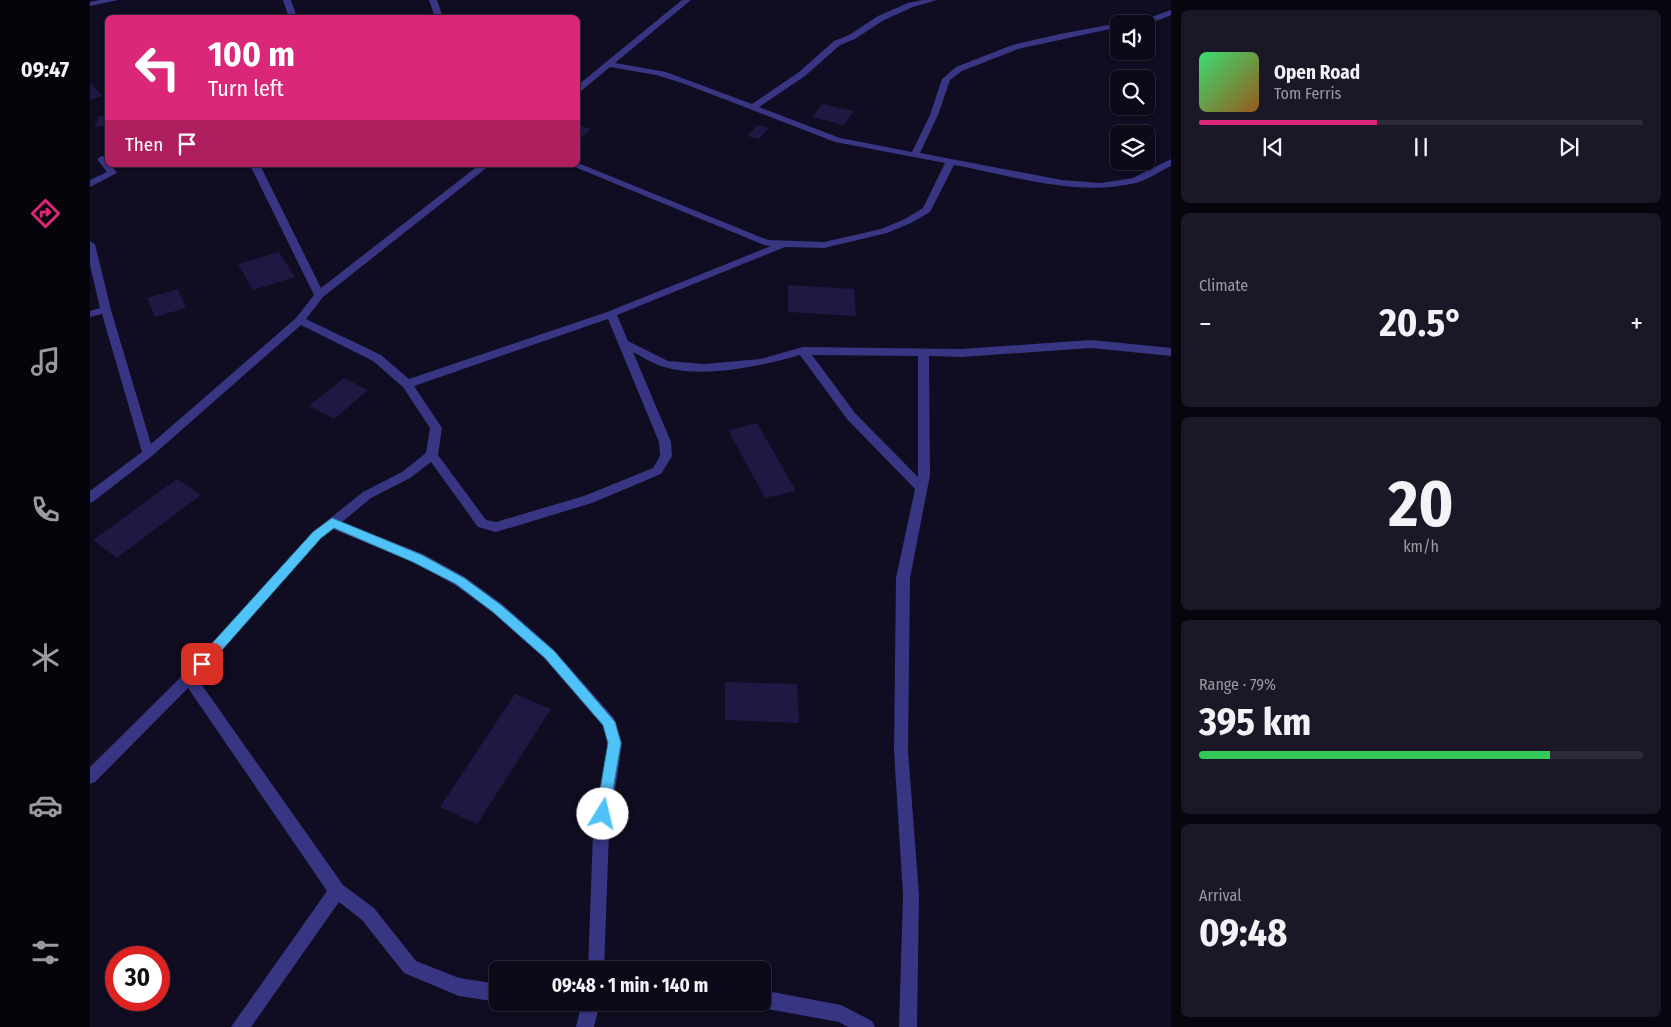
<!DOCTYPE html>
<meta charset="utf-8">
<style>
:root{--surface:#0c0919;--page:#1a1726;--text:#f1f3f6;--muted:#9a9aa2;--line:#2c2a38;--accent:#db2777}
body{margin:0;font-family:"Fira Sans Condensed",sans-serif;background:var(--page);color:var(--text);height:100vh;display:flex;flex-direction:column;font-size:19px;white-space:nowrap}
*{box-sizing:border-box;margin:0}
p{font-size:16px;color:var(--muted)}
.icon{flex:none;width:28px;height:28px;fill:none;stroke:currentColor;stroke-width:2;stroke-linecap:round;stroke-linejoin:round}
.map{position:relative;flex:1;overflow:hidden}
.drawer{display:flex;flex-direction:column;gap:10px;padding:10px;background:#07050e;width:500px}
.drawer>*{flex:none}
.top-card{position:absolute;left:15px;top:15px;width:475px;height:152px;border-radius:8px;box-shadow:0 1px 4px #0004,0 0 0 1px var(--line);background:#db2777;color:#fff;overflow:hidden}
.buttons{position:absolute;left:1020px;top:15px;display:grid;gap:10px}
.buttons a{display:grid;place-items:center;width:45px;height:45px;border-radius:8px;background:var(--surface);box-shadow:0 1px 4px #0004,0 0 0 1px var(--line);font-size:25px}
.speed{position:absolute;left:15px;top:946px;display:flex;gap:10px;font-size:25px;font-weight:700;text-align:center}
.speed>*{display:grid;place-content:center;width:65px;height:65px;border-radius:50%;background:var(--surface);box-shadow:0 1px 4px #0004,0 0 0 1px var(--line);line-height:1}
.speed .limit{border:8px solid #d22;background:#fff;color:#111}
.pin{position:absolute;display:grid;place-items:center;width:42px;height:42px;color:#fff;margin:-21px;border-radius:10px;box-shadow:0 2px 8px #0006}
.me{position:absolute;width:55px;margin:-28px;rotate:9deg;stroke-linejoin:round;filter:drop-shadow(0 0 4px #0008)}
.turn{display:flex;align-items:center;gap:18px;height:105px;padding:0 20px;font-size:22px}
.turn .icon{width:65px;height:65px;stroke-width:2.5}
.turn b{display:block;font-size:35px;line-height:42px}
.then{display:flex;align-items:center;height:48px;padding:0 20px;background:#0003;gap:10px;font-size:19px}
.big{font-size:38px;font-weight:700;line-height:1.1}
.drawer .widget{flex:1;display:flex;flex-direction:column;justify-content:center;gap:8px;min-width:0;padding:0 18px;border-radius:8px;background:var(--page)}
.drawer .dial{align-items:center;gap:0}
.dial b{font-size:65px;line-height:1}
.song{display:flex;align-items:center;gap:15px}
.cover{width:60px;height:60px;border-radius:8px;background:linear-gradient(135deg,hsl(140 70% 55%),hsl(30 70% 35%))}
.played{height:5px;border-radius:2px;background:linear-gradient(90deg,var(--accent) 40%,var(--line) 40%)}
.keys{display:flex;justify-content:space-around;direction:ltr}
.heat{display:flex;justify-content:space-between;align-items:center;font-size:28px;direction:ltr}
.charge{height:8px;border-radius:4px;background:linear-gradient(90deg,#34c759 79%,var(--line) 0)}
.trip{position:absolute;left:399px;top:961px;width:282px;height:50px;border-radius:8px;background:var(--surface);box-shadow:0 1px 4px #0004,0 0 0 1px var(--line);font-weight:700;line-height:50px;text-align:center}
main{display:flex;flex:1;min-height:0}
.dock{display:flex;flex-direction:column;width:90px;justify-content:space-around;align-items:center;background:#05040a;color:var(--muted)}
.dock .icon{width:35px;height:35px}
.dock .selected{color:var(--accent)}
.dock b{font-size:22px;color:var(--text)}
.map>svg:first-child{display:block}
.building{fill:#201742}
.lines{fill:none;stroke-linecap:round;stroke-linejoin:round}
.minor{fill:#383582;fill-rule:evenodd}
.route{fill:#4fc3f7;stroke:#337fa1}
</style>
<main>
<nav class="dock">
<b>09:47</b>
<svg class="icon selected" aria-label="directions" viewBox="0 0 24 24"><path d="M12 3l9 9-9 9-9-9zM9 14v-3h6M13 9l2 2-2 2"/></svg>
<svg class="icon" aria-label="music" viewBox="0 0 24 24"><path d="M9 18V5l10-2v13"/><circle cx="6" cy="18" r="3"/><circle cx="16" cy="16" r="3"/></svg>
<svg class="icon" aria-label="phone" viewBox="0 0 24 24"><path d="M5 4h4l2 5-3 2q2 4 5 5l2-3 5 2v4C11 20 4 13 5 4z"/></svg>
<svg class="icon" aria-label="climate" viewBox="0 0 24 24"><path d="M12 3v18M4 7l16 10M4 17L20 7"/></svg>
<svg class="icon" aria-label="car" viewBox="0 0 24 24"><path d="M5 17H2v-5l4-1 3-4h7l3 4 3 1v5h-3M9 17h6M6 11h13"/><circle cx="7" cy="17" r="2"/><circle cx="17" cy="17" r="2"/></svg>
<svg class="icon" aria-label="filters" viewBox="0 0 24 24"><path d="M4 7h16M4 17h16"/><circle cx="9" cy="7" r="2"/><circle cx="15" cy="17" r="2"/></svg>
</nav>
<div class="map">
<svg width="1081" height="1027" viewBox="0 0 1081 1027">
<rect width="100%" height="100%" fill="#100c21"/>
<path class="building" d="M0,82l12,14 -12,4z
M732,104l32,7 -10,14 -32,-8z
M10,116h8v10l-14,1z
M488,125l13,4 -13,11z
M668,125l11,3 -10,11 -12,-3z
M189,252l16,25 -42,13 -15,-26z
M698,285l66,4 2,27 -68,-4z
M88,289l8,19 -31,9 -8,-19z
M254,378l24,12 -34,29 -25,-13z
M667,423l39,68 -31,7 -37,-68z
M87,479l24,16 -84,63 -24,-18z
M635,682l72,2 2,39 -74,-3z
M425,694l36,15 -74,115 -37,-17z"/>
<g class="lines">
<path class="minor" d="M10,0h18l-28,6v-4z
M193,0h8l6,18h-8z
M339,0h8l6,18h-8z
M592,0h9l-76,63 51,9 86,32 47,-32 35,-31 15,-6 29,-19 30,-13 15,-3h14l-24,7 -29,13 -29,19 -15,6 -35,31 -46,31 81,31 72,14 18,-37 12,-36 14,-12 56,-22 48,-11 59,-11h3l-3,1v3l-101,22 -56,22 -12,9 -12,35 -18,38 142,27 39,3 32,-5 38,-19v7c-11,5 -23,14 -35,17 -59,14 -123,-7 -182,-18l-24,47 -19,11 -24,10 -63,15 -39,-1 -168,68 11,26 40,20 36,3 56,-5 43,-12 158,2 130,-9 80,8v8l-80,-8 -130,9 -32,-1 1,119 -20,103 -2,173 11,144 -2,132h-18l4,-132 -9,-144 2,-173 19,-89 -68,-70 -47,-64c-39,11 -95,24 -136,12 -11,-3 -21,-10 -31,-15l38,90 1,14 -11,18 -69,29 -96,29 -18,-5 -47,-65 -21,16 -39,20 -29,24 81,32 42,23 37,27 52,46 60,68 8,25 -13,89 -5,138h-16l5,-138 15,-89 -5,-17 -59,-68 -52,-46 -37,-27 -42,-23 -80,-33 -12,9 -124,140 146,207 31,23 42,53 43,17 39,6v18l-39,-6 -55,-23 -42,-53 -23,-18 -88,125h-20l96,-136 -139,-203 -93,94 -5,2v-17l94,-93 129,-142 50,-40 39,-20 24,-19 4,-25 -27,-41 -30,-26 -72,-36 -149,131 -58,45 -4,2v-12l52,-39 -40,-138 -12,3v-6l10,-3 -10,-43v-24l5,3 16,66 40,134 145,-126 18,-23 -64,-130h10l61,123 158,-123h11l-167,132 -17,22 75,36 28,24 198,-67 164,-66 -7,-1 -194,-80h8v-2l190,77 56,2 57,-13 24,-10 18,-11 22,-45 -110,-21 -153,-59 -26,-8 -46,-8 -29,24h-3v-6zM518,319l51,123 1,14 -7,12 -69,28 -88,26 -10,-2 -48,-65 4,-27 -28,-42zM722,355l106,1v121l-63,-64z
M1081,10v5c-13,6 -24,9 -39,9z
M12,156l3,1 3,8h3l6,8 -27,14v-7l17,-8 -10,-13z
M672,990l79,15 31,16 3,6h-27l-9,-5 -77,-14 -7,-6h7z
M492,1002h18l-6,25h-18z"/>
</g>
<path class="route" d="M242,518l90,37 42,23 37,27 53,46 61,71 6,21 -13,76 -5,2 -5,-2 -2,-5 12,-71 -5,-18 -58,-67 -52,-46 -37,-28 -43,-22 -79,-34 -13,10 -115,130 -4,1 -5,-1 -1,-4 1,-4 116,-128z"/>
</svg>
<div class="buttons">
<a><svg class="icon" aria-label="sound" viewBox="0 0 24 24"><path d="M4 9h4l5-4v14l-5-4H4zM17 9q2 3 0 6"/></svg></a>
<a><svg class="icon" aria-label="search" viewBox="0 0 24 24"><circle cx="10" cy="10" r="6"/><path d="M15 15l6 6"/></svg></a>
<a><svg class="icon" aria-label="layers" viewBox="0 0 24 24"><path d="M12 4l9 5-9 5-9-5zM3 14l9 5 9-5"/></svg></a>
</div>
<div class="speed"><div class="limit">30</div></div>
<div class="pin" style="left:112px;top:664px;background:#d93025"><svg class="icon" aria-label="arrive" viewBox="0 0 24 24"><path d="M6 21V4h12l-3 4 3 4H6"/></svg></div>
<svg class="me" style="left:513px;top:814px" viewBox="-20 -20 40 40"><circle r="19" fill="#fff"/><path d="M0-13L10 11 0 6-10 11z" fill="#4fc3f7"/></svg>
<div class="trip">09:48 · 1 min · 140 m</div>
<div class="top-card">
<div class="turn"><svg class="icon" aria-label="left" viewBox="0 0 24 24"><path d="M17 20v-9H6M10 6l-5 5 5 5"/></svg><div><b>100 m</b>Turn left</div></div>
<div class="then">Then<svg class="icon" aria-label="arrive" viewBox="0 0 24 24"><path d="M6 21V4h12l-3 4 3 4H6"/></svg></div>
</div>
</div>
<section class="drawer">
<div class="widget">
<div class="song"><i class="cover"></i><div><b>Open Road</b><p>Tom Ferris</p></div></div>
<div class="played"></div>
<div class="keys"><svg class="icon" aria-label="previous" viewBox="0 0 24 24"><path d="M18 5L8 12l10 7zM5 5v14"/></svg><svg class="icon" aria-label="pause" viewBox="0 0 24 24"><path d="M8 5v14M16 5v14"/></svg><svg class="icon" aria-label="next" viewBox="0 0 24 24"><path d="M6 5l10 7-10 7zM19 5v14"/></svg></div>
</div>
<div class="widget"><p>Climate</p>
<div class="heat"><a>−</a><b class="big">20.5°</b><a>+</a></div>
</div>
<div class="widget dial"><b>20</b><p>km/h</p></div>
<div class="widget"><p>Range · 79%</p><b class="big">395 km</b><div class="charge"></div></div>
<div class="widget"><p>Arrival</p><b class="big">09:48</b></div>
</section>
</main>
